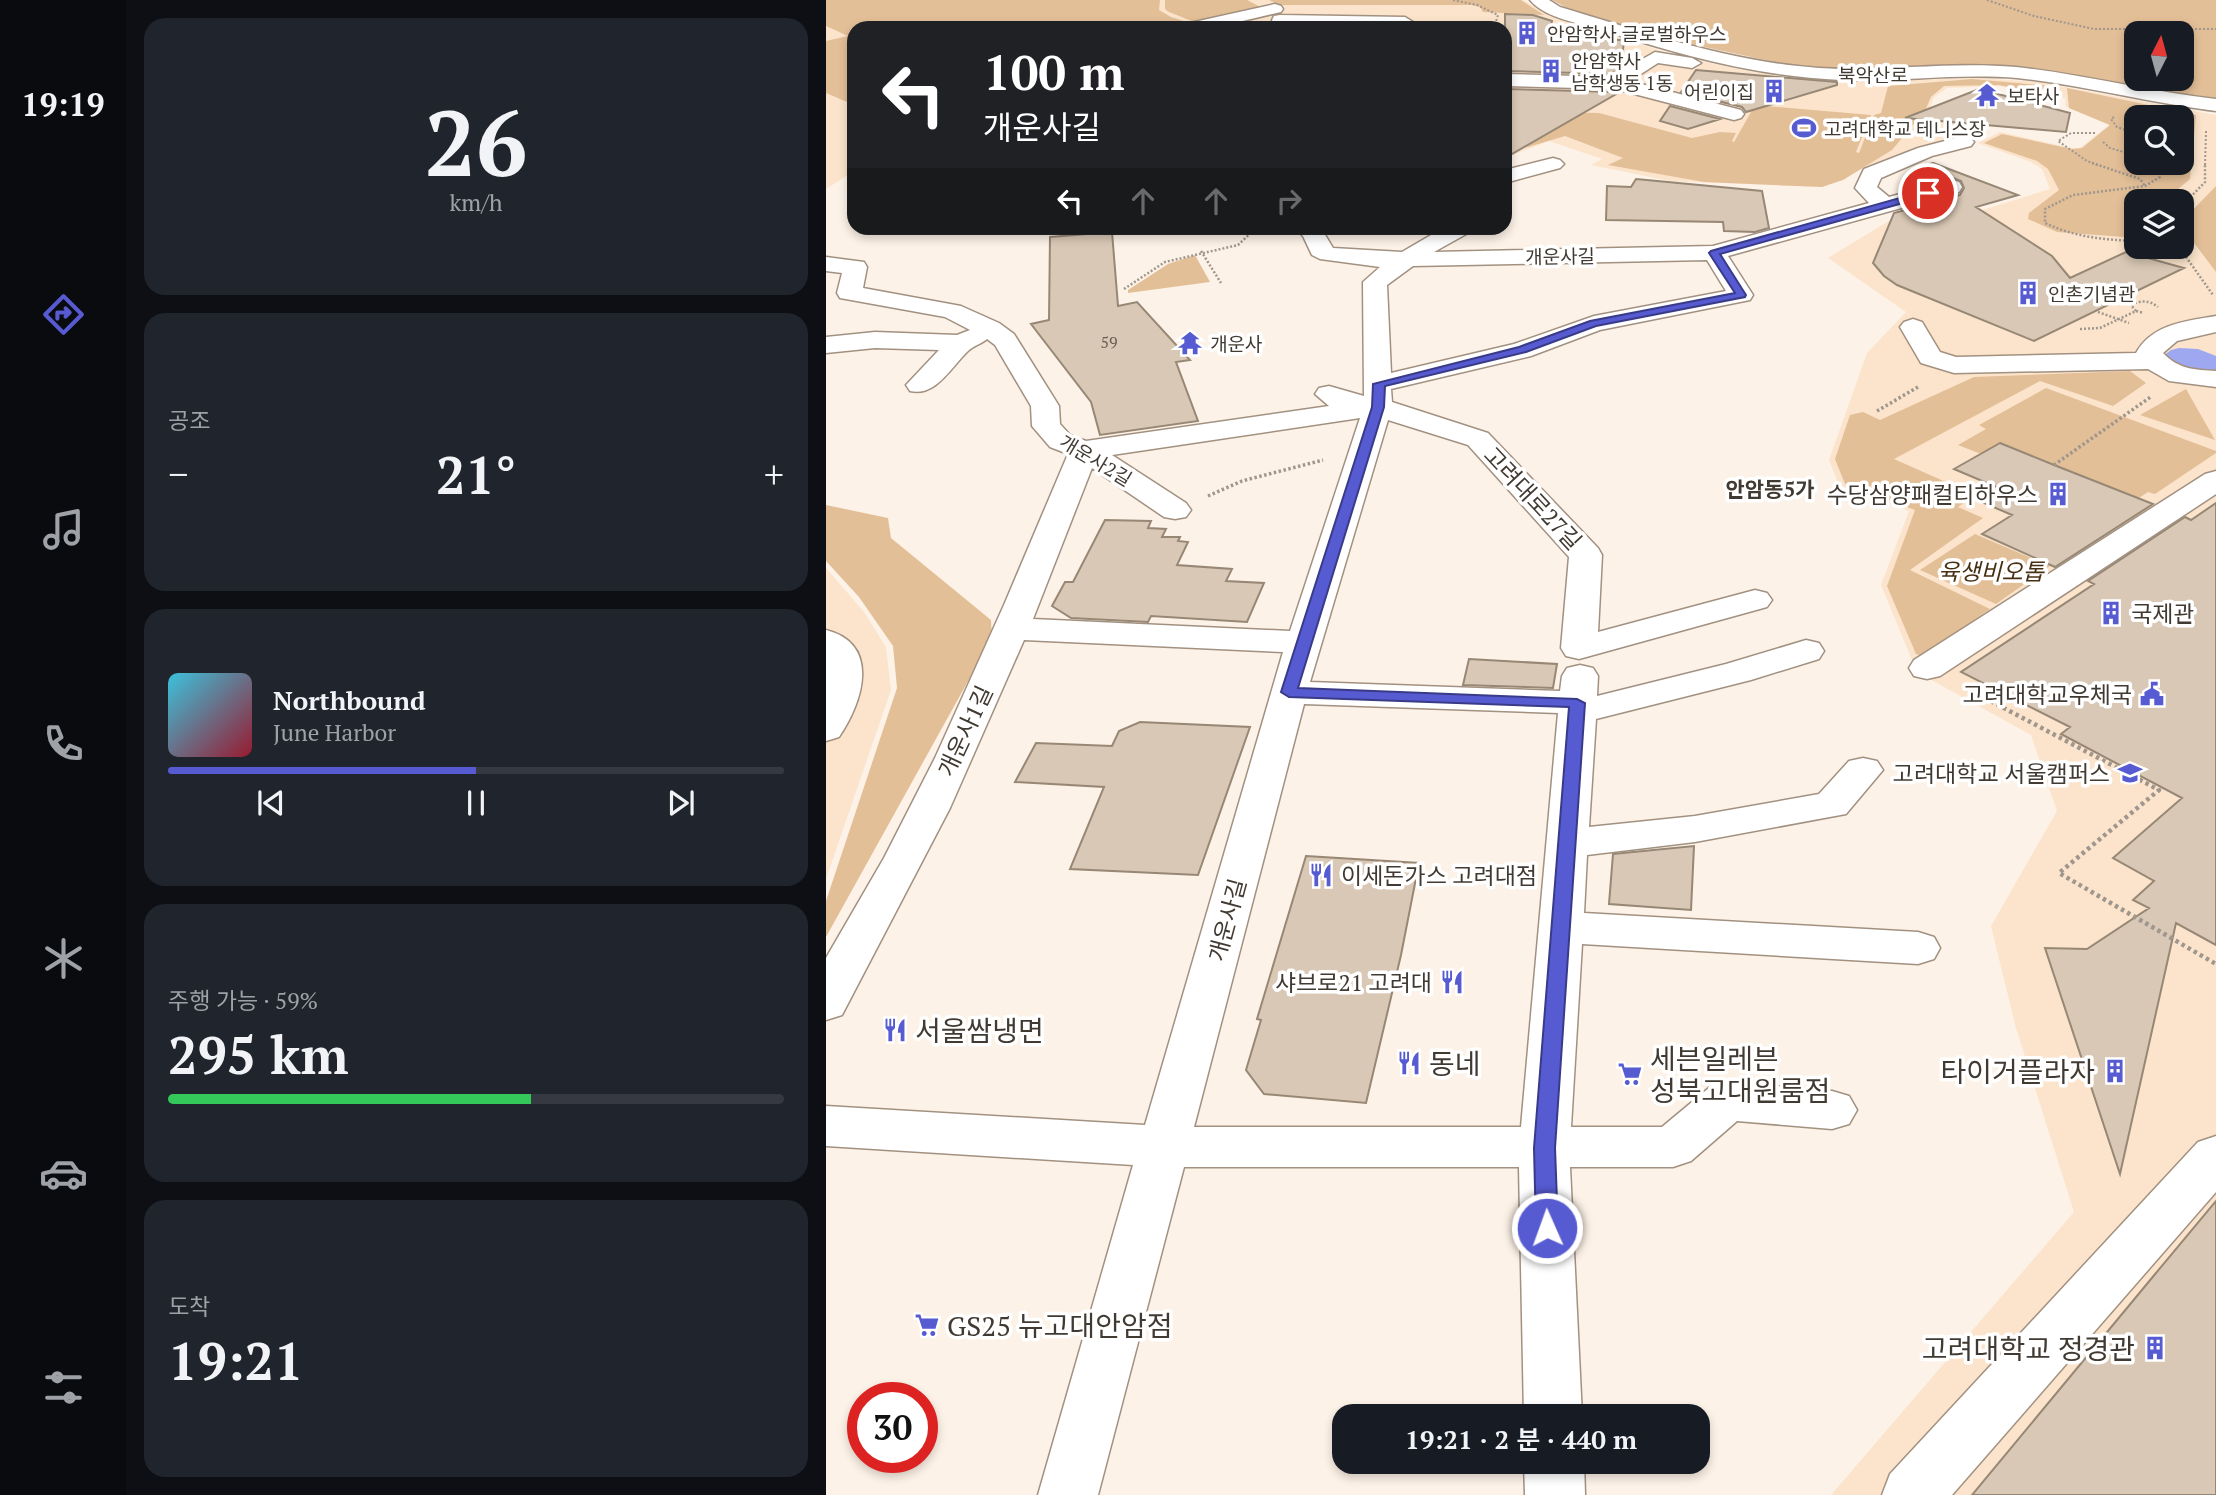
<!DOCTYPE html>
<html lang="ko">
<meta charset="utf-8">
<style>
:root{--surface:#171b24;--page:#20242c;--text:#f1f3f6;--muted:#9ea1a6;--line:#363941;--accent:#575bd2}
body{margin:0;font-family:"PT Serif","Noto Sans KR",serif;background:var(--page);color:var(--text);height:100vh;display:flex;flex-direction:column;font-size:26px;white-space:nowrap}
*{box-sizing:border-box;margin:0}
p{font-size:23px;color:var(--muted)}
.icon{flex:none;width:38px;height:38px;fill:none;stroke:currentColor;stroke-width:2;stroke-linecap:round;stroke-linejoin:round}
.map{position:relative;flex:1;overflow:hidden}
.side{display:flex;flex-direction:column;gap:18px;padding:18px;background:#0d0f14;width:700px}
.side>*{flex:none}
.banner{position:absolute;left:21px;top:21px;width:665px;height:214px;border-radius:21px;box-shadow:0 4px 10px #0003;background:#202124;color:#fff;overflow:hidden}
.needle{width:46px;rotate:6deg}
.controls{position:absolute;left:1298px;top:21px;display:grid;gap:14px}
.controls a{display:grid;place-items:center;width:70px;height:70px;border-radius:14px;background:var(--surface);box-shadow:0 4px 10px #0003;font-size:35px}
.speed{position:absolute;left:21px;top:1382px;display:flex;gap:14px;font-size:35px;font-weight:700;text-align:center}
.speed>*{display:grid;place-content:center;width:91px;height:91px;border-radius:50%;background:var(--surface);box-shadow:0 4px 10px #0003;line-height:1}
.speed .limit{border:10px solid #d22;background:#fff;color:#111}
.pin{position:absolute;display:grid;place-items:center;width:60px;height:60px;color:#fff;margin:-30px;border:4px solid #fff;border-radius:50%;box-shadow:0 2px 7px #0007}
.me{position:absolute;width:77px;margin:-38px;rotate:358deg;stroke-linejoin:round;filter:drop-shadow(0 0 5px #0008)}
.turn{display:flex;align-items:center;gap:24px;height:147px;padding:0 21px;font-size:32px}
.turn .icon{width:91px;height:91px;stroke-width:2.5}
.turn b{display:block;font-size:49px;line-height:60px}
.lanes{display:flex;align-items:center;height:66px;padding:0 21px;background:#0003;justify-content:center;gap:35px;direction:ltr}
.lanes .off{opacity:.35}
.big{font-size:52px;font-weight:600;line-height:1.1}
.side .tile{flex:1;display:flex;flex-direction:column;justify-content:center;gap:10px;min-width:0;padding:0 24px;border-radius:21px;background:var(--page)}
.side .dial{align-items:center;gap:0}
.dial b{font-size:91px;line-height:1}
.song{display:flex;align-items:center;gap:21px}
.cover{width:84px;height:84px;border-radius:10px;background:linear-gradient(135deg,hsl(190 70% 55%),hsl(350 70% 35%))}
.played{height:7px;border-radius:4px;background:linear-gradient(90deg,var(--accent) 50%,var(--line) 50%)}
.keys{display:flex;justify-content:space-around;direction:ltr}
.heat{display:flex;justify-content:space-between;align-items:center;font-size:38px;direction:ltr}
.charge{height:10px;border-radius:5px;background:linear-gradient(90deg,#34c759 59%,var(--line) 0)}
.trip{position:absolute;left:506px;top:1404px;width:378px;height:70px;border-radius:21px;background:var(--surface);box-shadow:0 4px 10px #0003;font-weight:600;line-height:70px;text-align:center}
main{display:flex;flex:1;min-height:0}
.menu{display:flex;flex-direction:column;width:126px;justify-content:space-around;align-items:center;background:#090b0e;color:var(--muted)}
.menu .icon{width:49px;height:49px}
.menu .on{color:var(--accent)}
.menu b{font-size:32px;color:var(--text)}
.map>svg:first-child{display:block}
.built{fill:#fbe4cb;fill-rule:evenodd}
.green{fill:#e3bf97;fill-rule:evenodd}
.water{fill:#9da8f1}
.building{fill:#d9c8b5;stroke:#978775;stroke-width:2}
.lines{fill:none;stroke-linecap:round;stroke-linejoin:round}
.minor-casing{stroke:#a29180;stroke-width:3}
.path-far3{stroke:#9f968d;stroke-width:2;stroke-dasharray:2 2;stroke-linecap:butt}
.path-far2{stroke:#9f968d;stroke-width:2.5;stroke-dasharray:2 2;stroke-linecap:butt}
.path-far1{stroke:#9f968d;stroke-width:3.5;stroke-dasharray:2.5 2.5;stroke-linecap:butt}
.path{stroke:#9f968d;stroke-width:4.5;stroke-dasharray:3.5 3.5;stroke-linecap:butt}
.minor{fill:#fff;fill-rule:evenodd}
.route{fill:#575bd2;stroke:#393b88;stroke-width:2}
.labels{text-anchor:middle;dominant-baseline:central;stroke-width:7;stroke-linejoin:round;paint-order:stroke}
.far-number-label{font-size:16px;fill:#675e53}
.far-poi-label{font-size:19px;fill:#413a32;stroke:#fff;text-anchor:start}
.far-street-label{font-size:19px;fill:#413a32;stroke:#fff}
.far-quarter-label{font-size:21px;font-weight:bold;fill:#413a32;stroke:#fff}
.poi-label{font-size:23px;fill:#413a32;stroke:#fff;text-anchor:end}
.street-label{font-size:23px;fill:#413a32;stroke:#fff}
.park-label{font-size:23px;font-style:italic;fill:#473013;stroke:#fff}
.near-poi-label{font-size:28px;fill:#413a32;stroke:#fff;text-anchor:start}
</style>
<main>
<nav class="menu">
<b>19:19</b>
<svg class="icon on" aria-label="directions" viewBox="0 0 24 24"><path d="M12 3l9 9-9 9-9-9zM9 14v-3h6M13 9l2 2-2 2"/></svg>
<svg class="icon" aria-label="music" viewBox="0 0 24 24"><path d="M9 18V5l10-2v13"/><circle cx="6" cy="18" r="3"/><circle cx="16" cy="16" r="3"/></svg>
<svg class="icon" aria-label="phone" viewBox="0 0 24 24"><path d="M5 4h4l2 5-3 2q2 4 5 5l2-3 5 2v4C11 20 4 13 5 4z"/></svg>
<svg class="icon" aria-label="climate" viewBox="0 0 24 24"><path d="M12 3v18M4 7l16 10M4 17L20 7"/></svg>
<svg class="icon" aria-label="car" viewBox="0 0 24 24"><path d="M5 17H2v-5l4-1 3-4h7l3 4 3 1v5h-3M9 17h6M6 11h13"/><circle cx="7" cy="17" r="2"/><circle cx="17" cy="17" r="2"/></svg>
<svg class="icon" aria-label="filters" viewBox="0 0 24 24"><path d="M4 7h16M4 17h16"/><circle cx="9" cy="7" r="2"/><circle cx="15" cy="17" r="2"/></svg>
</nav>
<section class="side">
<div class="tile dial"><b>26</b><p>km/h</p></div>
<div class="tile"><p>공조</p>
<div class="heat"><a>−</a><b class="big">21°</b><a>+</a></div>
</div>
<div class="tile">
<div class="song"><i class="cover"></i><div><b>Northbound</b><p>June Harbor</p></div></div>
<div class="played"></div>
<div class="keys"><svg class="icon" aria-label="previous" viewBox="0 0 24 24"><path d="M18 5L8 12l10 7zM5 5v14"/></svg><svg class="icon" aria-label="pause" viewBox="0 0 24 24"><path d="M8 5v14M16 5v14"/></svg><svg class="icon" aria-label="next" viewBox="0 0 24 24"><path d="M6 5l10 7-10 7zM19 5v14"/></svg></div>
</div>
<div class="tile"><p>주행 가능 · 59%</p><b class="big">295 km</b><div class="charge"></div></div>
<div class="tile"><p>도착</p><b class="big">19:21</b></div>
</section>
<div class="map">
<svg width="1390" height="1495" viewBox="0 0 1390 1495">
<rect width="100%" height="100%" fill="#fdf2e7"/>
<path class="built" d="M0,0h697l31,17 127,40 72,15 121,9 102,-3 62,4 178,33v1380h-385l243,-283 -58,-184 -25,-102 66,-115 -26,-76 -114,-63 -36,-87 28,-74 -70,-26 -10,-25 38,-107 39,-41 -78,-54 64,-39 55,2 103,-32 -8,-20 -11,-7 -53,-19 22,-11 71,16h9l29,-23 -43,-18 -1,-9 -67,-12 -51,2 -13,9 -6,16 48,12 -1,6 -17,7 -47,11 -38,18 -15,-4 -35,24 -153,-6 -79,-16 11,-6 -53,-18 -37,14 -7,-2v-125h-651v143l-28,18zM1311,117h45v46h-45zM1311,201h45v46h-45z
M0,568l38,44 22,35 5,43 -65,189z"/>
<path class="green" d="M0,0h334l-1,10 12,7 22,7 -18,4h-321v77l-28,-12v-52l22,-5 -22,-10z
M339,0h82l15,8 -63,16 -30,-12 -4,-3z
M443,0h252l23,15 -61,-3 -3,-5 -8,-2h-192z
M726,0h664v100l-140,-22 -283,-12 -121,-26 -105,-32zM1311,33h45v46h-45z
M1146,79l80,7 -19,6 -34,-7 -55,1 -13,11 -6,14 -33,39 -49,30 -21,7 -118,-5 -96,-17 15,-7 -58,-22 -37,11 -14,-4 -9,-32 94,2 93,25 28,-6 16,1 -4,8 2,1 21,-37 116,10 -15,37 3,1 15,-38 7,-2 7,-27z
M1241,88l129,27 -6,64 -26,22h-27v37l-80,-6 -29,-13 1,-6 30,-23 -11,-21 -11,-8 -53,-18 18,-9 70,15 10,-1 28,-23 -41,-17zM1311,117h45v46h-45z
M1390,186v86l-34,-45v-6z
M369,255l15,27 -82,11v-3l40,-26z
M1304,371l16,12 -33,23 -73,-25 -146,78 81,36 -17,12 25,11 -73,52 80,39 -68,47 -6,-2 -29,-68 28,-76 -70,-26 -10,-25 15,-44 13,-3 17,8 94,-43z
M1220,388l170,63v2l-61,41 -7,-2 -26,17 -164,-64 28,-16 -7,-4z
M1360,389l29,51 -75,-25z
M0,505l62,13 3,20 100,82 1,18 -166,299v-36l71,-213 -4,-42 -34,-49 -33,-36z
M1149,534l75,32 -54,38 -76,-34z"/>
<path class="water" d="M1353,348l19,1 18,7v14l-30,1 -23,-15 8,-6z"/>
<path class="building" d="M679,14l28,1 19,6 -4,18 76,1 -3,29 -11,5 -105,-3z
M870,70l141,12v3l-91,27 -4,-5 -61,-15z
M679,89l110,3 3,1 -113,65z
M1153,89l91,24 -4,19 -161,-14z
M844,106l50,13 -32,10 -28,-8z
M1107,163l85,32 -42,12 76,49 18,22 56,-26 58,16 -150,73 -137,-56 -13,-9 -11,-13 21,-50 66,-18 4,-7 -3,-7 -11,-4 -47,13 9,-21z
M810,179l126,12 7,37 -14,4 -31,-1 -1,-9 -117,-2 1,-34 24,1z
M286,232l6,74 19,-4 53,58 -14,2 22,59 -98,14 -9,-33 -60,-78 18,-4 1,-83z
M1174,443l54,22 99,39 -98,63 -73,-33 30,-19 -35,-15 22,-12 -45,-19z
M1390,503v442l-40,-22 -56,251 -75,-226 42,1 62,-41 -16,-8 21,-19 -41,-23 69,-60 -121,-64 9,-7 -109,-55 133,-88 -6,-3 97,-64 6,3z
M279,520l46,1 -3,7 18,1 -4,8h18l-2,4 10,1 -11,23 55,4 -6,12 38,2 -17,39 -96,-6 -3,6 -77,-4 -19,-12 13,-24h8z
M643,659l88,5 -4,24 -90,-3z
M314,722l110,5 -52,148 -128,-6 34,-82 -89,-5 21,-39 76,3 7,-15z
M868,846l-3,64 -82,-6 4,-50z
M480,856l113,7 -18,92 -35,148 -102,-9 -18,-24 15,-50 -4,-1z
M1390,1201v294h-244l184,-222z"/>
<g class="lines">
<g class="minor-casing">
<path id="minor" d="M704,0h19l11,7c84,25 170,55 259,61 65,4 131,-7 197,-1 67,7 133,25 200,32v12c-67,-8 -132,-26 -199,-33 -59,-5 -117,4 -176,2 -81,-3 -161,-25 -239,-50 -22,-7 -56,-11 -72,-30z
M449,4l6,2 2,3 -2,3 -68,16h-30l2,-4z
M454,15l125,2 8,5 -8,5 -131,-3 -2,-4 2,-4z
M829,52l37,6 9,5 -9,5 -34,-5 -28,18 111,29 3,4 -3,4 -7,2 -119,-31 -110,-3v-12l106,3z
M1138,136l7,2 3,4 -3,4 -39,10 -51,22 -4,9 12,10 62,-17 8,2 3,5 -3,5 -231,64 25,39 -3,5 -150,30 -69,26 -140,33 1,13 96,31 110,115 4,7 -4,77 157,-42 12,3 5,7 -5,7 -188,52 -13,-3 -5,-8 8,-91 -101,-112 -80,-25 -78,262 250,9 2,-15 5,-8 13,-3 13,3 5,8 -1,20 129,-32 80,-24 13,3 5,8 -5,8 -68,21 -155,39 -7,108 106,-11 124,-22 30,-33 14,-3 14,3 6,9 -37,44 -151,28 -108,13 -3,58 334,19 16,5 6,11 -6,11 -16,5 -336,-20 -11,183h91l48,-40 17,-5 105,9 17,5 8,14 -8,14 -17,5 -95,-8 -46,40 -18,6h-103l12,249h-58l-5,-249h-335l-86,328h-60l95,-330 -307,-19v-40l319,19 138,-473 -259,-12 -74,168 -108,207 -16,5v-62l58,-100 51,-100 69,-153 64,-151 -18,-7 -18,-21 -1,-20 -36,-61 -8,-6c-6,5 -14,7 -19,12 -17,16 -32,46 -58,40l-4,-6 33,-35 -64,-2 -49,5v-16l49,-5 82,3 13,-5 -25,-13 -105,-19 -3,-5 5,-20 -16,-2v-14l38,5 3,5 -4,21 98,18 38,17 15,11 45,72 1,18 10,11 16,6 243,-35 -14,-12 4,-6 10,-2 35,10 -1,-114 17,-15 -60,-8 -8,-4 -9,-19 -9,-8h27l12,20 69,4 41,-24h28l-3,5 -34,19 279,-6 156,-43 -14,-15 9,-19 54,-21zM881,260l19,31 -132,25 -80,28 -123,29 -4,-88 26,-19zM534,418l-70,213 -257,-12 59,-151 72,49 11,2 11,-2 5,-7 -5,-7 -74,-48zM478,704l254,9 -37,414h-327z
M727,158l7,2 4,4 -4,4 -55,15v-13z
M1390,316v16l-39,9 -14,12c15,16 32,17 53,18v16l-47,-6 -21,-12 -194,4 -33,-10 -21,-36 4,-5 9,-3 9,3 18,30 16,5 180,-4c16,-29 50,-32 80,-37z
M1390,471v23l-276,182 -13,3 -13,-3 -5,-8 5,-8 291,-186z
M0,630c55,14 37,72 13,107l-13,4z
M1390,1136v56l-264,303h-70l8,-21 308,-332z
M698,1461h60l1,34h-60z"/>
</g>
<path class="path-far3" d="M627,0l24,5 21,10 -4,13
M1161,0l47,16 60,13h122
M1288,117l-3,2 6,8 20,7
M1269,133h-24l-13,8 29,20 11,4
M1277,142l7,6 27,8
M1379,165l1,-34"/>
<path class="path-far2" d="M1266,163l48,16 5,7
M1356,206l23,-24v-19
M1311,241c-32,-1 -63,-4 -92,-18v-14l28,-14 72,-9 15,-9 -3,-14
M1353,247l34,48
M375,251l20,32
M298,289l41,-27 73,-17 18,-17
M1310,311l-5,-6c10,-5 18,-5 27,2
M1272,312l31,11
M1254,329l20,-1 36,-17 8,2"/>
<path class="path-far1" d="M1051,411l41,-24
M1228,465l98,-69
M382,496l34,-15 81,-21"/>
<path class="path" d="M1140,688l193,102 -100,83 157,91"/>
<use href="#minor" class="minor"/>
</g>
<path class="route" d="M1102,190l5,3 -1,2 -212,59 26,41 -1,2 -149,29 -70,26 -141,34 -1,21 -86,281 279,11 8,4 -30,445 3,80 -3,7 -8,3 -8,-3 -3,-7 -2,-80 35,-441 -280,-10 -8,-5 91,-285 1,-23 146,-37 71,-26 145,-28 -26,-40 2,-2z"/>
<defs>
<g id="building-bare" transform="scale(1.89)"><path d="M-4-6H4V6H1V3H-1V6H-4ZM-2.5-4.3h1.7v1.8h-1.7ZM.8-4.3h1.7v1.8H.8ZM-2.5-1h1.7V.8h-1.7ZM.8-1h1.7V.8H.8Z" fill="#575bd2" stroke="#fff" stroke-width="2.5" paint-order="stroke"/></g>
<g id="temple-bare" transform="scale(1.89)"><path d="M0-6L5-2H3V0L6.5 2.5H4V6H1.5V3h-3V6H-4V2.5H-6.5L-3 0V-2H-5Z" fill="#575bd2" stroke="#fff" stroke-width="2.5" paint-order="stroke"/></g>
<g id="stadium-bare" transform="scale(1.89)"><path d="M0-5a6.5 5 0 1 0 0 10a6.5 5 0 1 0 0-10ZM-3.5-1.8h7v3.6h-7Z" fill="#575bd2" stroke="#fff" stroke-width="2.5" paint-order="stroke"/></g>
<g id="civic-bare" transform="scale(1.89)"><path d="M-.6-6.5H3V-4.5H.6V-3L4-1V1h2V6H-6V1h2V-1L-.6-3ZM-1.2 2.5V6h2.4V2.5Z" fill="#575bd2" stroke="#fff" stroke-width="2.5" paint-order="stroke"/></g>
<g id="university-bare" transform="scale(1.89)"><path d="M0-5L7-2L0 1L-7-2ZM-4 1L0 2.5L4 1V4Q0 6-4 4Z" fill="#575bd2" stroke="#fff" stroke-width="2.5" paint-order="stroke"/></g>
<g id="restaurant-bare" transform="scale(1.89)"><path d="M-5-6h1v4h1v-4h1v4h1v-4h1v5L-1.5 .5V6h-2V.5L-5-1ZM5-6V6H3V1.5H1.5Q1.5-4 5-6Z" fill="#575bd2" stroke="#fff" stroke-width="2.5" paint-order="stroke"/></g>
<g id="supermarket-bare" transform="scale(1.89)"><path d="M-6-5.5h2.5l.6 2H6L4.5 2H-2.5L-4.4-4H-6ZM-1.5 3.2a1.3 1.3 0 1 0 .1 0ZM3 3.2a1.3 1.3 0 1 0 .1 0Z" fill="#575bd2" stroke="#fff" stroke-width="2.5" paint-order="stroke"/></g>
</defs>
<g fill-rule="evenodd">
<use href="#building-bare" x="701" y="33"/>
<use href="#building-bare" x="725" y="71"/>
<use href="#building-bare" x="948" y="91"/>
<use href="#temple-bare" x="1161" y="95"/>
<use href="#stadium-bare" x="978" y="128"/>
<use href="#building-bare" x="1202" y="293"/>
<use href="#temple-bare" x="364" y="343"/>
<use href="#building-bare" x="1232" y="494"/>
<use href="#building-bare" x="1285" y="613"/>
<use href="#civic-bare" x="1326" y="694"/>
<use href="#university-bare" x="1304" y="773"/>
<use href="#restaurant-bare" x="495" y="875"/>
<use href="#restaurant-bare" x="626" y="982"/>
<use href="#restaurant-bare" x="69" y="1030"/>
<use href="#restaurant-bare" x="583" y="1063"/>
<use href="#building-bare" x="1289" y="1071"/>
<use href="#supermarket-bare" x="804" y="1074"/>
<use href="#supermarket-bare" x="101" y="1325"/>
<use href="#building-bare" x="1329" y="1348"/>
</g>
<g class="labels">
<g class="far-number-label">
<text x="283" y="342">59</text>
</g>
<g class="far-poi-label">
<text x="721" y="33">안암학사 글로벌하우스</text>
<text x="745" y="60">안암학사<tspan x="745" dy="22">남학생동 1동</tspan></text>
<text x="928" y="91" text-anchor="end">어린이집</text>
<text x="1181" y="95">보타사</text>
<text x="998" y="128">고려대학교 테니스장</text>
<text x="1222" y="293">인촌기념관</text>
<text x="384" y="343">개운사</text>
</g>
<g class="far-street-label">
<text x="1047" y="74">북악산로</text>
<text transform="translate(734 256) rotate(-1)">개운사길</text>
<text transform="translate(270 460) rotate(31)">개운사2길</text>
</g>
<g class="far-quarter-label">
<text x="944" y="489">안암동5가</text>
</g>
<g class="poi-label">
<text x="1212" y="494">수당삼양패컬티하우스</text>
<text x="1305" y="613" text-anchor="start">국제관</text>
<text x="1306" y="694">고려대학교우체국</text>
<text x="1284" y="773">고려대학교 서울캠퍼스</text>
<text x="515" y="875" text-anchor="start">이세돈가스 고려대점</text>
<text x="606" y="982">샤브로21 고려대</text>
</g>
<g class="street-label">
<text transform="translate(707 498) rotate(47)">고려대로27길</text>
<text transform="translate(139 731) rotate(-65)">개운사1길</text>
<text transform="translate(401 920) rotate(-75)">개운사길</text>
</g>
<g class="park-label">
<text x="1165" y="571">육생비오톱</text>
</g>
<g class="near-poi-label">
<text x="89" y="1030">서울쌈냉면</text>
<text x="824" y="1058">세븐일레븐<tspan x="824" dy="32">성북고대원룸점</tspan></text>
<text x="603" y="1063">동네</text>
<text x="1269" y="1071" text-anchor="end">타이거플라자</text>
<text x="121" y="1325">GS25 뉴고대안암점</text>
<text x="1309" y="1348" text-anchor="end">고려대학교 정경관</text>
</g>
</g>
</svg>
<div class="controls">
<a><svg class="needle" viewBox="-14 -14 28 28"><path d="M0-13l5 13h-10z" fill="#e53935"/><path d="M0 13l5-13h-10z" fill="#9ea1a6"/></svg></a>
<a><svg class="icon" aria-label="search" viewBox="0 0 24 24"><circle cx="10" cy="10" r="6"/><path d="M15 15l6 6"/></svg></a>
<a><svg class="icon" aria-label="layers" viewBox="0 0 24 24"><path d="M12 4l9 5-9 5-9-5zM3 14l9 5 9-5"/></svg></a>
</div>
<div class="speed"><div class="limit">30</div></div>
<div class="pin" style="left:1102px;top:193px;background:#d93025"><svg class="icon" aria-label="arrive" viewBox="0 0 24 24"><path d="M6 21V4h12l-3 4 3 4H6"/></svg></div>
<svg class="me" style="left:721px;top:1228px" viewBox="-20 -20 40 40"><circle r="17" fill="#575bd2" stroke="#fff" stroke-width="3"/><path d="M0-11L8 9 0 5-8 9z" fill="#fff"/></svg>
<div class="trip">19:21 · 2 분 · 440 m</div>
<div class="banner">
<div class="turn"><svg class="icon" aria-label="left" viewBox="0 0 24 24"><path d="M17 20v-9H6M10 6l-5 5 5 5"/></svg><div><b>100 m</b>개운사길</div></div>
<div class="lanes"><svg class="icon" aria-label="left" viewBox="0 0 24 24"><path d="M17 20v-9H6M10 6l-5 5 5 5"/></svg><svg class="icon off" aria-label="ahead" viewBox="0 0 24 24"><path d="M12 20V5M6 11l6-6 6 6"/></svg><svg class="icon off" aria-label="ahead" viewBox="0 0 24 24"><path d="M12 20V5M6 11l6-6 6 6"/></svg><svg class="icon off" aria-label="right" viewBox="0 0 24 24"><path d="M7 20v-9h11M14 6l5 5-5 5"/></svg></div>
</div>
</div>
</main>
